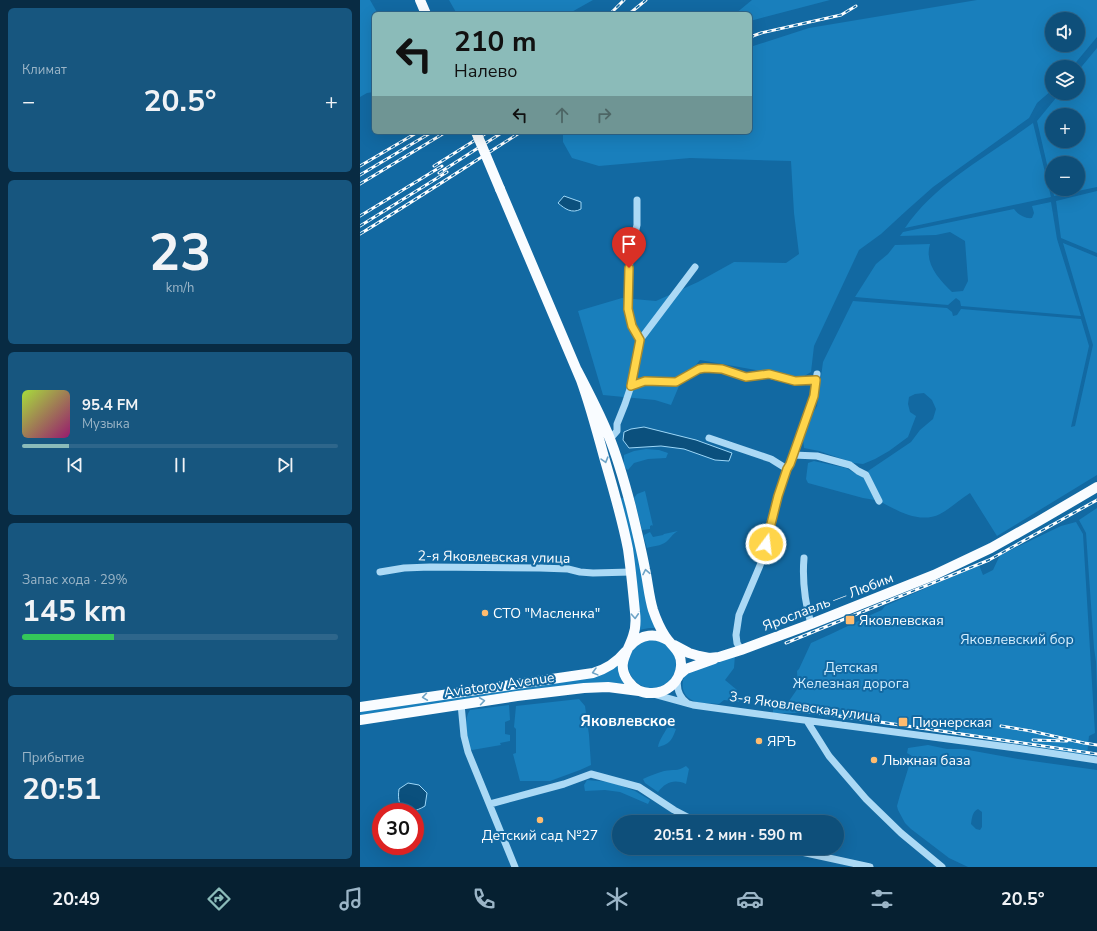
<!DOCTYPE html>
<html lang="ru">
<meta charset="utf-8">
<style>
:root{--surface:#0e4f7a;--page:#17567f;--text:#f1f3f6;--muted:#9bb5c7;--line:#2e668b;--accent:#8bbbb9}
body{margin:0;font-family:"Nunito Sans",sans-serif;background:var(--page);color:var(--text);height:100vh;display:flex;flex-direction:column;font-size:15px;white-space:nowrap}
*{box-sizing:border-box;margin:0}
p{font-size:13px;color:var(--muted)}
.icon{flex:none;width:22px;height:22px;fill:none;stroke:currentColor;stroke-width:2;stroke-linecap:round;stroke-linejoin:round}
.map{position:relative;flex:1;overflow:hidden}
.sheet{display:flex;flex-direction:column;gap:8px;padding:8px;background:#082b43;width:360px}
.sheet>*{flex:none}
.banner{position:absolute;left:12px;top:12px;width:380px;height:122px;border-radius:6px;box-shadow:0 4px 16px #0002,0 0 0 1px var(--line);background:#8bbbb9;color:#111;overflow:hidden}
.controls{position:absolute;left:685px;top:12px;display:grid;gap:8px}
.controls a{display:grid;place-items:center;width:40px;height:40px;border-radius:50%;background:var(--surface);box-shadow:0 4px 16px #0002,0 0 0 1px var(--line);font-size:20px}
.speed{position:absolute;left:12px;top:803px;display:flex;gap:8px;font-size:20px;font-weight:700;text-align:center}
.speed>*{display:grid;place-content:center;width:52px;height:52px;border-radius:50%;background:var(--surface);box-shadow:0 4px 16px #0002,0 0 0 1px var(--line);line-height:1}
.speed .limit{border:6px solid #d22;background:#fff;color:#111}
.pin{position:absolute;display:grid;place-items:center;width:34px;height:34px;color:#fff;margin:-41px -17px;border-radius:50% 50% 50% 0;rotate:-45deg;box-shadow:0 0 4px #0007}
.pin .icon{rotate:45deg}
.me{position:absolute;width:44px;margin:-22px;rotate:15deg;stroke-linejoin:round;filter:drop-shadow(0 0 3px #0008)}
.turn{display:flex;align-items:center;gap:14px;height:84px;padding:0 16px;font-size:18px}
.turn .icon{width:52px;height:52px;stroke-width:2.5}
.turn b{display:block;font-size:28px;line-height:34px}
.lanes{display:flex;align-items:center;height:38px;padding:0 16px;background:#0003;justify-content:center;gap:20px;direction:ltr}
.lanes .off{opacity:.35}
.big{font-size:30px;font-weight:700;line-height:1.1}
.sheet .widget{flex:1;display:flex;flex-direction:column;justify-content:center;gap:6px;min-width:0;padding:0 14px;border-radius:6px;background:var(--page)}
.sheet .dial{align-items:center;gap:0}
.dial b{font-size:52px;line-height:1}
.song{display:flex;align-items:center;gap:12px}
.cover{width:48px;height:48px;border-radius:6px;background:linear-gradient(135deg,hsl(80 70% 55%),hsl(320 70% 35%))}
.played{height:4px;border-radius:2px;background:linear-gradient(90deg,var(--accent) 15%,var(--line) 15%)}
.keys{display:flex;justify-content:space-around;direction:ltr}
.heat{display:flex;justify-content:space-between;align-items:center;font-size:22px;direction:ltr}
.charge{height:6px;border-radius:3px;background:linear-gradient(90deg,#34c759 29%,var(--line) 0)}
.trip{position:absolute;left:252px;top:815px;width:232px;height:40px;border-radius:20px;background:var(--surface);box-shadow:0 4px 16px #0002,0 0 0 1px var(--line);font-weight:700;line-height:40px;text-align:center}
.menu{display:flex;height:64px;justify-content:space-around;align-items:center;background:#062031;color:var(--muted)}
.menu .icon{width:28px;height:28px}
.menu .selected{color:var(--accent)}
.menu b{font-size:18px;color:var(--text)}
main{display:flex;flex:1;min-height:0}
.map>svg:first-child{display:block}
.green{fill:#197fbc;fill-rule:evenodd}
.water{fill:#0b507d;stroke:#9dd7f8}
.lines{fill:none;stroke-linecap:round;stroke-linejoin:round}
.minor{stroke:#abd9f5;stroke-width:7}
.major{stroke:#f9fcff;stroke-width:10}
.rail-casing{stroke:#fff;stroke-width:3}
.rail{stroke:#1269a2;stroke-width:1.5;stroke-dasharray:4.5;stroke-linecap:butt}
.major-bridge{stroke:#f9fcff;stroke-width:10}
.oneway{stroke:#6ea4c7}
.route-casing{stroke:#a68a30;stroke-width:10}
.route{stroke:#ffd54a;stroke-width:7}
.poi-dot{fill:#ffbc6f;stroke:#1269a2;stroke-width:1.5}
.labels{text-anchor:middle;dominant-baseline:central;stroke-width:4;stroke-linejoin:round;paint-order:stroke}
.street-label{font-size:14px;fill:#fff;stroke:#1269a2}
.poi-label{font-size:14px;fill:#fff;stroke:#1269a2;text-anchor:start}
.park-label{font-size:14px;fill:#d4eefe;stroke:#1269a2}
.neighbourhood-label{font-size:15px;font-weight:bold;fill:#fff;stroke:#1269a2}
</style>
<main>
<section class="sheet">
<div class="widget"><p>Климат</p>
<div class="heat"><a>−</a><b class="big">20.5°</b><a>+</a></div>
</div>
<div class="widget dial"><b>23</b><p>km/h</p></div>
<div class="widget">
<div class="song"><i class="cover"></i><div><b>95.4 FM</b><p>Музыка</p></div></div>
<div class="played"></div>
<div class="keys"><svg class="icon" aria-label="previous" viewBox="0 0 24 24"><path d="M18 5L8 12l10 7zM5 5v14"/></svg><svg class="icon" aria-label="pause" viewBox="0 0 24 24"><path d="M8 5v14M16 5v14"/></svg><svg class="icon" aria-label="next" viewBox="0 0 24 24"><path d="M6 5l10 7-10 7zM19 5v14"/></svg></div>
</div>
<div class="widget"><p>Запас хода · 29%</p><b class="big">145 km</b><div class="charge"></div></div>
<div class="widget"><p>Прибытие</p><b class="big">20:51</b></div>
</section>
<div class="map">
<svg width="737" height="867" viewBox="0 0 737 867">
<rect width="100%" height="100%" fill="#1269a2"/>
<path class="green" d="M0,0h10l8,14h-4v78l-7,1 -7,4z
M89,0h144l-25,14h-111z
M392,0h78l-80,21v-7h-15z
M617,0h120v37l-25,30h-20v23l-15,13 -8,15 -96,69 -27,24 -25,23 -22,16 -45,96 -3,26 -10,6 -101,-18 -21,26 -8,19 -16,-5 -52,-5 -25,-84 44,-13 34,3 42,-19 36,-20 52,1 13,-9 -5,-41 -3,-52 -101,-3 -91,8 -27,-8 -9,-16v-10h187v-85l59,-19zM692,19h26v26h-26z
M737,48v139l-43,9 -1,-7h25v-26h-26v23l-15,-65 23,-28h18v-22zM692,115h26v26h-26z
M673,123l18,74 -146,31c31,-46 85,-73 128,-105z
M737,191v62l-36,-15 -5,-37z
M691,202l6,37 24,77 -120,-10 -1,-5 -4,-3 -8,7 -93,-8 21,-33 12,-10 7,-9 35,-1c-6,20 9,35 22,48l11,-1 5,-10 -3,-40 -15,-9 -14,3 -36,1 3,-4 111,-23c4,6 12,10 18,9l2,-5 -2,-7z
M703,243l34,14v218l-100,61 -27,-43c-10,6 -20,16 -30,21 -20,10 -42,-3 -59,-12l-13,-31 43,-29 9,-12 13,-11 3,-10 -4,-9 -8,-7 -9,1 -6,3 -1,7 2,8 6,4 -8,21 -19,14 -14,8 -12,5 -9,-1 -35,-12 -15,-3 -1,-8 7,-22 7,-12 6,-44 30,-61 94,7 5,4 1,4 4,-1 4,-6 120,10 8,27 -18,81 4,-1 18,-81z
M286,449l13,1 9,3 -2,5 -18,1 -14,4 -6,7 -4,-3v-12l10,-4z
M454,461l32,7 18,10 11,22 -12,-2 -55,-15 -2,-4 2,-16z
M285,491l8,35 -1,-1 -2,1v3l-8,1 -8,-32 3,-4z
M262,498h2l34,130h-9l-10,2 -19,-131z
M737,508v184l-1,-30 -2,-14 -8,-115 -7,-13z
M716,522l7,12 12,199 -6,3 -2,19 -134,-21 -151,-21h-29v-10l16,-2 9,-13 -1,-17 2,-2 12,-26 20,-9 44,-21 7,-3 3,-4 94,-41 4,10 10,-5 7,-15 61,-29z
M318,531c-6,3 -7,7 -12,11 -5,4 -13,4 -19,6l-3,-10v-3l6,-3 3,5 10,-2 1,-1z
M268 664a24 24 0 1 1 48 0a24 24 0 1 1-48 0Z
M375,655l-1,13 -9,12 12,10 2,12 -15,-2 -5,4c-13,-1 -32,1 -36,-15 -1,-5 0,-11 2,-15z
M258,666l7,18 -16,-1h-21l-228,32v-4z
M219,699l6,7 4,29 2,30 -11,5 -30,11h-30l-7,-27 3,-1v-24l-2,-2 2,-21z
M149,705l1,15 -5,2v12l5,1v6l-10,2 1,2 -29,5 -3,-2c-2,-10 -6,-29 1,-38z
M311,727l5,2c-4,11 -6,15 -18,18 1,-7 6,-13 9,-19z
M568,745l19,4h16l55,10 79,11v97h-129l-19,-9 -38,-29 -6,-6 -7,-13 -1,-4 3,-11 12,-39 -5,-3 1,-5zM618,809l4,3v15l-2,3 -4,-1 -5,-5c1,-6 1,-12 7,-15z
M326,766l3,3 -3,15c-12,-5 -20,-2 -28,8l-13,-9 -2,-4c6,-3 14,-6 21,-8 10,-2 13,1 22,-5z
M227,780l24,2 24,9 15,9 -2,4 -28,-12 -15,-2 -20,1 -1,-6z"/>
<path class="water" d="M204,196l17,6v7c-9,5 -16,0 -23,-6z
M284,427l52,13 36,13 -3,8 -14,-1 -31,-11 -23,-3 -32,2 -6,-8 1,-8 7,-3z
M48,783l11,2 8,8 -2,13c-18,11 -29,4 -26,-17z"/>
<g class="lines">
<path class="minor" d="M280,340l55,-73
M271,386l14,-5 31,1 23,-13 6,-1 17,1 24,8 23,-2 26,6 21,-1
M349,438l62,21 16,10
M250,439l7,-8v-7l8,-20 6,-18 9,-46 -8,-14 -4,-17 2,-55 7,-29v-25
M433,455l24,1 33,9 8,6 8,4 13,26
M444,558c-2,23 1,44 7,66
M20,572l24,-4 26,-1 110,1 28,1 12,3 13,1 38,-1
M381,650l-4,-7 -1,-8 3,-20 22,-52 17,-67 9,-27 3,-5 24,-68 3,-22
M318,677c-2,10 1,20 9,26
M293,694l40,11 58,8 265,35 81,12
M101,704l3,32 4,16 47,115
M447,721l22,35 37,43 35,34 41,34
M130,804l74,-20 27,-10 48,13 35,23 23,12
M423,848l87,19"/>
<path class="major" d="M60,0l6,14
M140,189l81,191c9,25 16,51 23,77 9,31 18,61 24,92 3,21 5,42 7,63 1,8 1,16 -2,24 -5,17 -18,28 -4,46 5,7 13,11 21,11 16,1 30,-11 31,-27 1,-15 -9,-19 -16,-30 -5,-8 -9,-17 -12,-26 -4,-13 -5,-27 -8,-41 -4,-21 -9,-41 -14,-62 -6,-23 -14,-51 -23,-73 -9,-22 -20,-43 -31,-64
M314,645l15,8 10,3 10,2 10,-1 22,-7 70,-26 123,-49 57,-27 48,-27 58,-34
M270,646c11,-12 26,-14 39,-5
M319,675l7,-6 28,-10
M0,707l233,-34c13,-4 24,-11 32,-21
M0,720l157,-24 67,-8 24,-1 31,4"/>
<g class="rail-casing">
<path id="rail" d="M250,14l14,-14
M269,14l17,-14
M390,37l11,-4 80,-18 15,-9
M0,166l58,-34
M74,166l54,-34
M79,173l64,-41
M0,175l72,-43
M0,184l86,-52
M0,216l82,-50
M0,226l87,-54
M0,234c54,-33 107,-68 161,-102
M426,643l203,-83 108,-60
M445,711l292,43
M641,726l30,5 53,12 13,2
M673,740l34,1"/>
</g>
<use href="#rail" class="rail"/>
<path class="major-bridge" d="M116,132l24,57"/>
</g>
<defs><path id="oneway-chevron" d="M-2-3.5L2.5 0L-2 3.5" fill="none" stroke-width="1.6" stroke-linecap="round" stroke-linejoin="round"/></defs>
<g class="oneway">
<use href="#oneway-chevron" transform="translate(245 460) rotate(74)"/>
<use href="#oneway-chevron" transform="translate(286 572) rotate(-101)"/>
<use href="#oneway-chevron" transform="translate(275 616) rotate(87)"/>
<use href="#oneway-chevron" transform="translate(235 672) rotate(165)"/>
<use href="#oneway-chevron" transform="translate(65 697) rotate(172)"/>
<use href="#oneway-chevron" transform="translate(122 701) rotate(-8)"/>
</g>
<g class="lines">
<g class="route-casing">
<path id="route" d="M269,268l-1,41 4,17 8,14 -9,46 14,-5 31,1 23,-13 6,-1 17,1 24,8 23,-3 26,7 21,-1 -2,16 -24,68 -3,5 -9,27 -12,48"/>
</g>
<use href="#route" class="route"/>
</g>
<g class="poi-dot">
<circle cx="125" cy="613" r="4"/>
<rect x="485" y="615" width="10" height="10" rx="2"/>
<rect x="538" y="717" width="10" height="10" rx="2"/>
<circle cx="399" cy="741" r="4"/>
<circle cx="514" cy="760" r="4"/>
<circle cx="180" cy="820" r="4"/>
</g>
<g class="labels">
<g class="street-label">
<text transform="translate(134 557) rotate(1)">2-я Яковлевская улица</text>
<text transform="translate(468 602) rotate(-21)">Ярославль — Любим</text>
<text transform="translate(139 685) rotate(-8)">Aviatorov Avenue</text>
<text transform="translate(445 707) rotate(8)">3-я Яковлевская улица</text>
</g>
<g class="poi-label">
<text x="133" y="613">СТО "Масленка"</text>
<text x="499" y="620">Яковлевская</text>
<text x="552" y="722">Пионерская</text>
<text x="407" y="741">ЯРЪ</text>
<text x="522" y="760">Лыжная база</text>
<text x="180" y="835" text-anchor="middle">Детский сад №27</text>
</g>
<g class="park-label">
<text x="657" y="639">Яковлевский бор</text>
<text x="491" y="667">Детская<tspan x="491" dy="16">Железная дорога</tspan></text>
</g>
<g class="neighbourhood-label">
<text x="268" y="721">Яковлевское</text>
</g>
</g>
</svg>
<div class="controls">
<a><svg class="icon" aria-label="sound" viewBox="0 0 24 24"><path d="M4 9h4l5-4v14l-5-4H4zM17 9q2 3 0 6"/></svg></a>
<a><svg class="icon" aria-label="layers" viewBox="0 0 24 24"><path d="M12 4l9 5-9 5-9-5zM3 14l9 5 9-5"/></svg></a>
<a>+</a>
<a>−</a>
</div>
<div class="speed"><div class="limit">30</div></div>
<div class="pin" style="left:269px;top:268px;background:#d93025"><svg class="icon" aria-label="arrive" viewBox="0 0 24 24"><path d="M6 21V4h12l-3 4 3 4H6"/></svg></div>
<svg class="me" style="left:406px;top:544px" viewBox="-20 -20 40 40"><circle r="17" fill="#ffd54a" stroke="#fff" stroke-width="3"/><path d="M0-11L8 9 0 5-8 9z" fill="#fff"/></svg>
<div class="trip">20:51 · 2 мин · 590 m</div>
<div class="banner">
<div class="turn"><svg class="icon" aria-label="left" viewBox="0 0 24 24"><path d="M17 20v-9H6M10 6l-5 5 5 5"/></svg><div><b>210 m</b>Налево</div></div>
<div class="lanes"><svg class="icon" aria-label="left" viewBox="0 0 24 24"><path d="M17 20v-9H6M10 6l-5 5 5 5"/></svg><svg class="icon off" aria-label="ahead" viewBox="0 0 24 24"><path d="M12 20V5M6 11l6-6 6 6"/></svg><svg class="icon off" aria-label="right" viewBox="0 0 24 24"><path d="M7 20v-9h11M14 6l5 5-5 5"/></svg></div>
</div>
</div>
</main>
<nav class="menu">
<b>20:49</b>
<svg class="icon selected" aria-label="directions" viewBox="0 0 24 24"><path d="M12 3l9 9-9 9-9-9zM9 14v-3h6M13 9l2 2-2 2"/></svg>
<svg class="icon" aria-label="music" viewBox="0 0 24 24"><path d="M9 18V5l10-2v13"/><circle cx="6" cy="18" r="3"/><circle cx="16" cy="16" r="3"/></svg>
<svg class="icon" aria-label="phone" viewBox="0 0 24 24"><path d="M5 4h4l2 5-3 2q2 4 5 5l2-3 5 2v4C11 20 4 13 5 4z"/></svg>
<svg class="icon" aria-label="climate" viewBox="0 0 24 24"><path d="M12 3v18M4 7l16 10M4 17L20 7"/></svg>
<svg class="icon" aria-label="car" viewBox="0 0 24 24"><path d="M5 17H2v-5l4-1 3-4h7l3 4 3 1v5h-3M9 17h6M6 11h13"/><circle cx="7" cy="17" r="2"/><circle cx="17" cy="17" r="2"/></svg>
<svg class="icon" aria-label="filters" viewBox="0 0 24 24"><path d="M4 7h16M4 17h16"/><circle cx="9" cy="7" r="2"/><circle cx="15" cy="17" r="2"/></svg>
<b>20.5°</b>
</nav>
